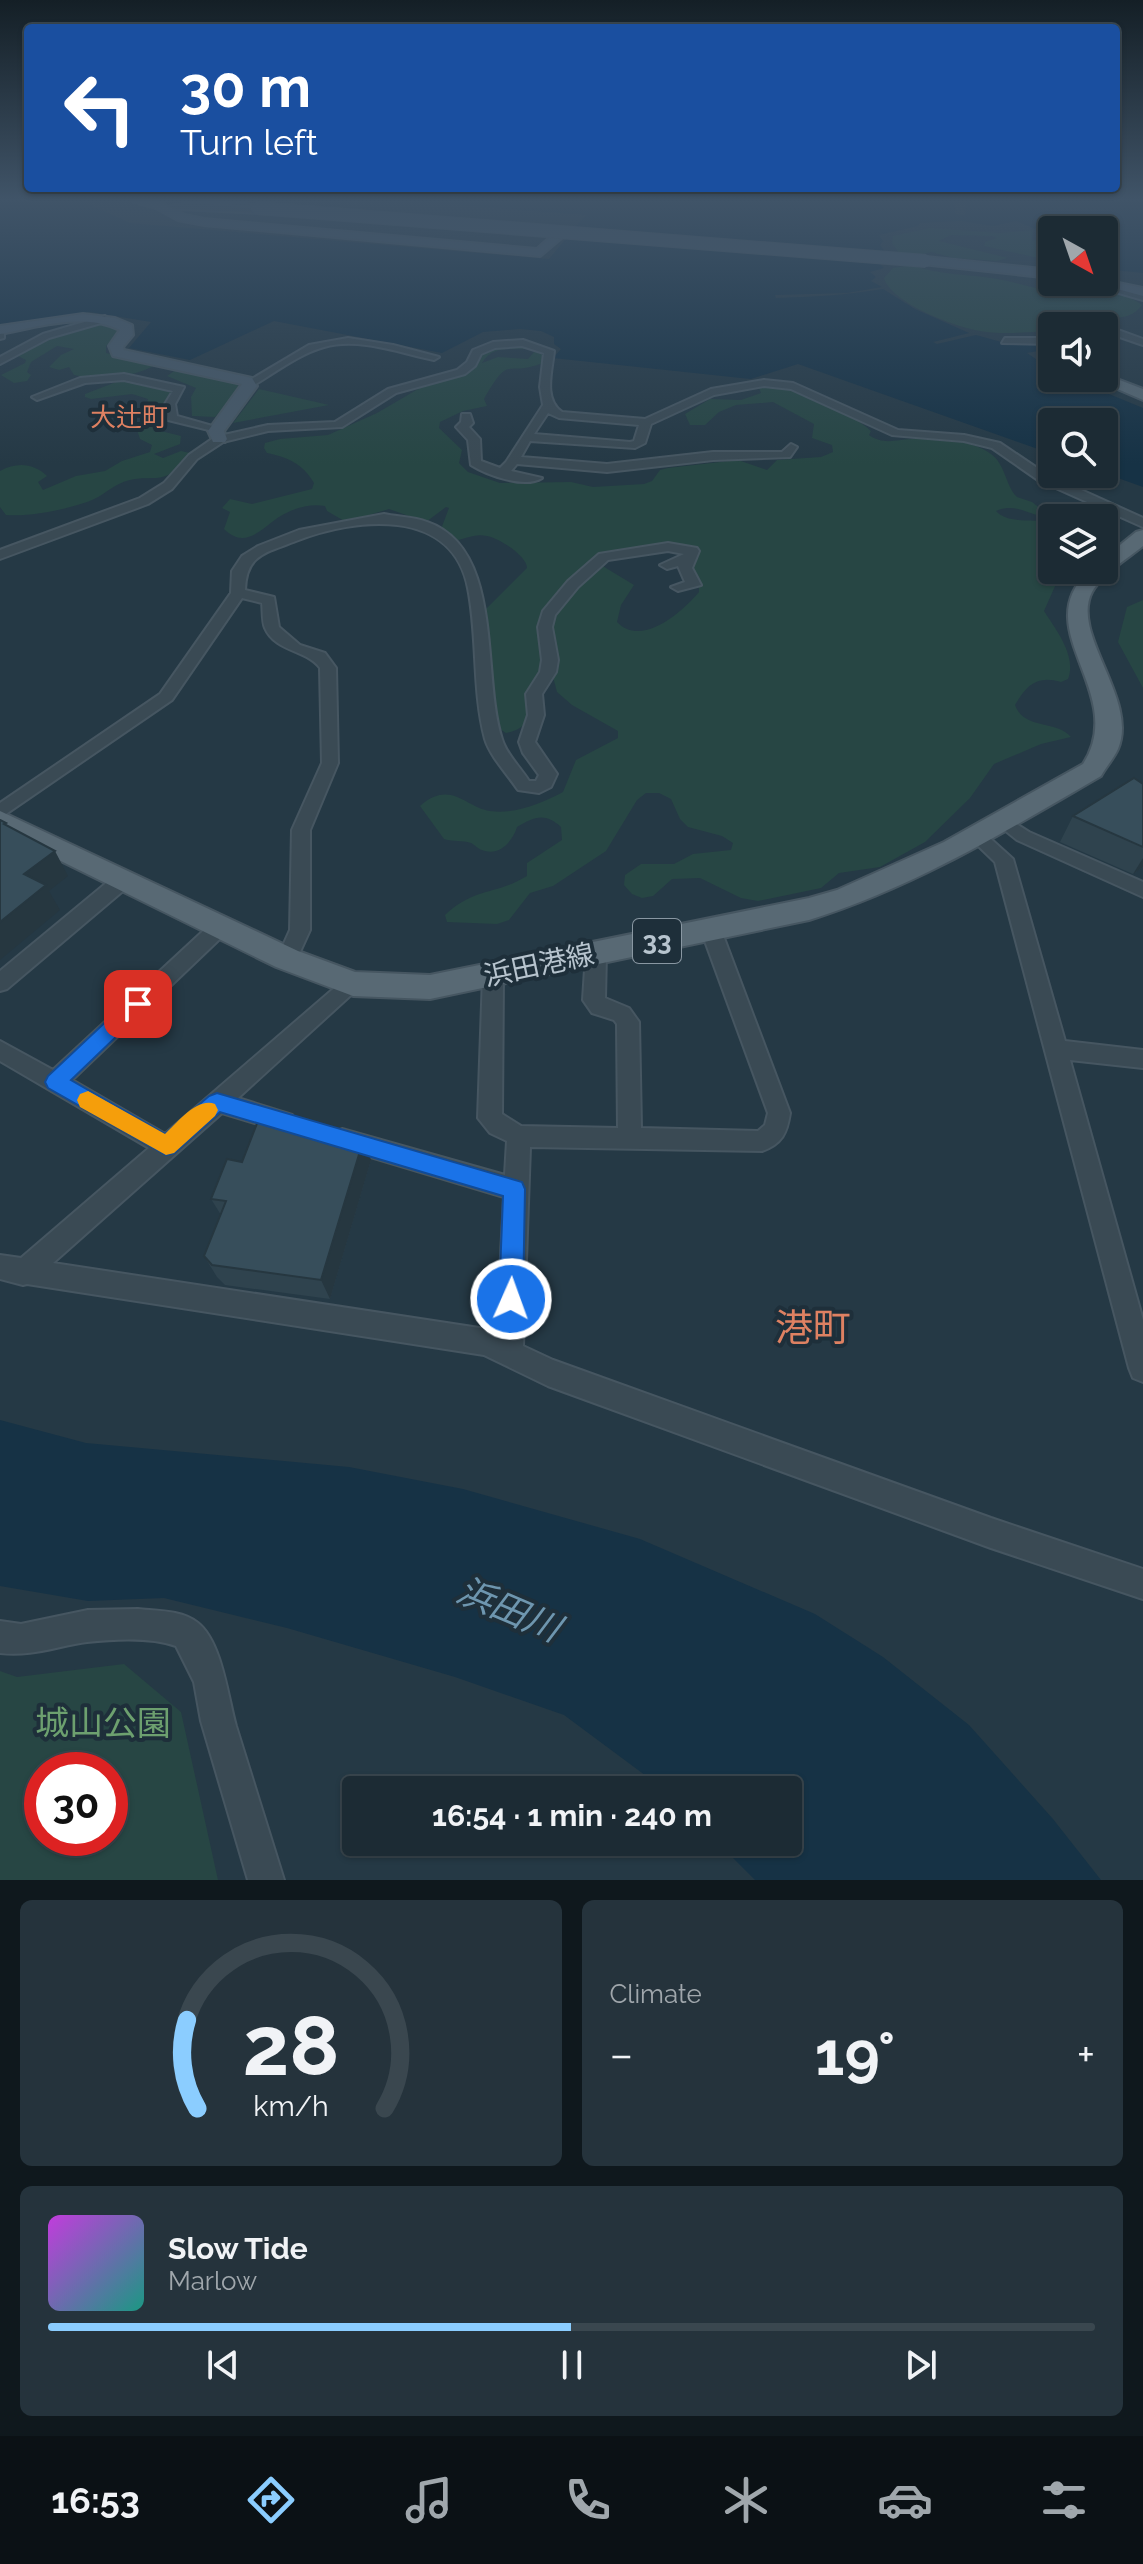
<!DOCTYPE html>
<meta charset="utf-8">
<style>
:root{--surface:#1c2b34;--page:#25333c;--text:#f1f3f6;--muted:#a0a7ac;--line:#3a474f;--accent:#8bcdff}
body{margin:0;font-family:Raleway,"Noto Sans JP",sans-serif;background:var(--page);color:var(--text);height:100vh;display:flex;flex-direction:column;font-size:30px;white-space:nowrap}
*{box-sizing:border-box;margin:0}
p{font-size:26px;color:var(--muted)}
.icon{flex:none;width:44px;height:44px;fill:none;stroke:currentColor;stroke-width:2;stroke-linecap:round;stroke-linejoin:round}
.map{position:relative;height:1880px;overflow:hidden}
.sheet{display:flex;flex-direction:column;gap:20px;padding:20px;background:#0f181d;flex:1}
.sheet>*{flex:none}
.banner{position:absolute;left:24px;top:24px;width:1096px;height:168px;border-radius:8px;box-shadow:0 2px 6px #0004,0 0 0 2px var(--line);background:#1a4fa0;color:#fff;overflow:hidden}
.needle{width:52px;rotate:140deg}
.controls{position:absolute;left:1038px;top:216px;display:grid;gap:16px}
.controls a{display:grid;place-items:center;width:80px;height:80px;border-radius:8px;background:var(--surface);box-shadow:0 2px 6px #0004,0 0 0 2px var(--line);font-size:40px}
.speed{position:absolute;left:24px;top:1752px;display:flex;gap:16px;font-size:40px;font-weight:700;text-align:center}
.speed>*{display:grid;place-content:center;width:104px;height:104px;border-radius:50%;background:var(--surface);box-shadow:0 2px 6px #0004,0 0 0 2px var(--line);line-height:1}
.speed .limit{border:12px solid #d22;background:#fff;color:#111}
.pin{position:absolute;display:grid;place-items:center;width:68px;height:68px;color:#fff;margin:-34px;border-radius:16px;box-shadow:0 4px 12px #0006}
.me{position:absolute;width:88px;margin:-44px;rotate:2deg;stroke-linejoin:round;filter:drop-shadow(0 0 6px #0008)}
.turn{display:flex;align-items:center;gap:28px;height:168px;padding:0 24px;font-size:36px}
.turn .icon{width:104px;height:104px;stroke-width:2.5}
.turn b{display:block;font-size:56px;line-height:68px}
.big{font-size:60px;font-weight:700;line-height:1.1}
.sheet .tile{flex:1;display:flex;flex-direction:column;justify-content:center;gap:12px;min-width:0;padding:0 28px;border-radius:12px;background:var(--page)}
.sheet .dial{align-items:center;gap:0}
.dial svg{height:208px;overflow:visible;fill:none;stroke:var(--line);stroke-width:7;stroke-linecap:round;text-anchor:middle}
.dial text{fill:var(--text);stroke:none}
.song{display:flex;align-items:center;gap:24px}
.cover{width:96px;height:96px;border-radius:12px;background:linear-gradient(135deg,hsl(290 70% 55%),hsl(170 70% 35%))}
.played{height:8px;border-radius:4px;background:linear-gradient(90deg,var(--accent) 50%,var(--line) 50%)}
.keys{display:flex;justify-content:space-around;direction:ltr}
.heat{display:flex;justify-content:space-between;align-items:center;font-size:44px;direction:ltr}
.sheet .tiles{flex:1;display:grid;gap:20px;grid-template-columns:1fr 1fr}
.tile:last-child{grid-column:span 2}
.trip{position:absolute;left:342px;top:1776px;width:460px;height:80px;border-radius:8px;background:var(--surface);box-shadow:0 2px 6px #0004,0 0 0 2px var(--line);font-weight:700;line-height:80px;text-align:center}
.tab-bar{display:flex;height:128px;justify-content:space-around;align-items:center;background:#0b1115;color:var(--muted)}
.tab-bar .icon{width:56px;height:56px}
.tab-bar .selected{color:var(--accent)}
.tab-bar b{font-size:36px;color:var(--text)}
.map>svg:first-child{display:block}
.green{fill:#274644;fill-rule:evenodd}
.water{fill:#163245}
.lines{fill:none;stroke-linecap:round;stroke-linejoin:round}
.street-casing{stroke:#465661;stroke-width:4}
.secondary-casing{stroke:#465661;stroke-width:4}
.primary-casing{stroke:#465661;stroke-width:4}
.street{fill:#3a4a54;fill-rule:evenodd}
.secondary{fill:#475968;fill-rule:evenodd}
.primary{fill:#586974;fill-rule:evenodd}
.secondary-bridge-casing{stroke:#465661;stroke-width:14;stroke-linecap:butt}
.secondary-bridge{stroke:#475968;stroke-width:12}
.wall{fill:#2f434e}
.shaded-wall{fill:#263740}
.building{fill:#374e5b;stroke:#263740;stroke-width:2}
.route{fill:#1a73e8;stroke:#114b97;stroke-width:2}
.slow{fill:#f59e0b}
.labels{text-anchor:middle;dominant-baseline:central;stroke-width:8;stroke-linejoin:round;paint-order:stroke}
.far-quarter-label{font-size:26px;fill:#de8162;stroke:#1e2f3a}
.shield{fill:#1e2f3a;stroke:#8997a2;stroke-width:2}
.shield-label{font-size:26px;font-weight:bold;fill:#b7c4ce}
.street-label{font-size:28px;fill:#b7c4ce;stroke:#1e2f3a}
.near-park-label{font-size:34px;fill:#6da06f;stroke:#1e2f3a}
.near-water-label{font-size:36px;font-style:italic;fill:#6e96af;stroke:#1e2f3a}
.near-quarter-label{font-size:38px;fill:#de8162;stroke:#1e2f3a}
</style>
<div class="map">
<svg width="1143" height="1880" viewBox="0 0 1143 1880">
<rect width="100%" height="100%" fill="#253945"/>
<path class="green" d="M930,228l70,5 33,-3 -1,10 20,3v5l-7,4 7,9 -68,-15 1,-4 12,-4 -5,-2 -41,-1 -12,6 69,17 -11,3 -43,-3 -23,-6 -13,3 -19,-2 -7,-10 1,-7z
M911,265c28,10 56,9 86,14 20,3 40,11 60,13 27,4 62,-5 85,13 -15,21 -39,8 -59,14 -12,3 -18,7 -31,7l-2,5c-23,1 -47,4 -70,0 -25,-4 -89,-28 -96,-53l9,-10z
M94,323h11l16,8 -15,15v7l51,11c-24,14 -56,17 -83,11l-5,-8 -10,3 -10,-3 12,-12 13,-6 -17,-3 -26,16 -4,10 4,3 -4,6 -13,2 -13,-8 24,-12 1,-3 -8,-4 25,-17z
M516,344l17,4c-19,3 -39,-5 -51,15l16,-6 30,2 7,-8 7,2 1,10c-39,15 -32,-11 -59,36l3,7 -24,5 -23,11 -1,6 23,22 -3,13 9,9 32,11 71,-1 22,5 51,-3 8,-3 8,-11 8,-2 70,-8 29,10 10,-10 44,-3 12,-5 -1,-7 -20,-7 2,-14 -41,-22 -37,3 -17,7 -14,13h-15l-5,-11 25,-15 31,1 20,-7 -2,-5 4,-2c38,0 79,20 108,45l-2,4c14,10 26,5 42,4 25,-1 60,0 80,15 15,11 14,31 26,43l15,5 18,14c-19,3 -32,-15 -54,-5 14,15 40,5 56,14v45h7l1,5 -16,36c12,19 33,45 24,68l-7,3c-23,-7 -34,2 -46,23 9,25 42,15 56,32l-30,7 -47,20 -24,34 -45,44 -45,25 -41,6 -18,15 -63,13 -17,-3 -41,-20 -28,1 -19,17 -11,2 -10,-4 -8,-9 1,-10 16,-11h33l19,-10 38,-4 2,-7 -11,-7 -34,-9 -8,-8 -9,-20 -12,-6h-13l-9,7 -31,51 -53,35 -23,7 -21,27 -12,4 -50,-2 -2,-7c30,-28 51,-20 82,-39v-13l35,-23 -1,-13c-16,-15 -27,-10 -44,0 -4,14 -18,30 -35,23 -4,-1 -7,-5 -11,-7 -9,-3 -17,-1 -27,-4l-24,-33c31,-27 46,2 70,5 24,4 52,-8 73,-19l13,-32 42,-22v-7l-46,-26 -15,-13 -5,-19 -10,1 -16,20c-1,21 8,33 -20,39l-11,-7 2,-14 -8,-28 2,-33 -9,-38 45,-45c0,-12 -28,-30 -40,-32 -12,-3 -22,3 -33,5l-13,-12 8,-21 -3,-1 -20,15 -37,-13 -43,13 -19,-11 -2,-5c-18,-3 -38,4 -53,16 -15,12 -30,25 -48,7l6,-17 -8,-4 8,-9 22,5 60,-15 2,-6c-11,-19 -26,-26 -47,-30l-3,-5 1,-5 15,-4 48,-4 49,-22 48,-28 38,-12 25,-24zM670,544l14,2 14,6 -10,16 11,17v7c-17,20 -57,56 -82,30l4,-17 13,-20 -33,-20 12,-11z
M177,369l60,14 2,6 -24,28 -23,-1 -1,-19 5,-9 -29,-12z
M116,382h16l43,7 -10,19 3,11 -7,12 20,5 -1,8 -26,10 9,4 18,-7 9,2c-27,40 -39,16 -71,31 -9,4 -17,12 -27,16 -22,9 -62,17 -86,15l-6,-8v-36c17,-9 33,-8 47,5l-9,6 5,8 33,-14 29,-5 17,-10 28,-9 2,-7 -12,-6 -3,-9 7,-11 4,-20 -16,-5 -41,5 -6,-2v-3z
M259,389l70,16 -96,18z
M1143,600v88l-25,-46 9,-35z
M124,1664l57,48 37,168h-218v-209l17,6zM42,1770h68v68h-68z"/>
<path class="water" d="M0,201h82l48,22 419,36 37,-44 -181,-14h550v13l10,1 1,-14h177v72l-39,-4v-39h-24l2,-8 -4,-2 -27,7 3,3 -2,6 -36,-15 -23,5 -32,-5 -41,2 -2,3 -39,9 4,6 -3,4 5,7 -6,11 5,5 -14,4 6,5 -5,4 11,6 -35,6 -72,2 1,3c37,-1 70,-3 107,-9l32,20 54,24 -36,9 4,2 39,-9 29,8 47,1v9l-14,-2 -11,2 25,17v8h18l73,30v79l-39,-14v-51h-52v32l-254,-90 -47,15 -10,-1 -188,-20 8,-9 -7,-5v-7l-13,-6 -21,-2 -37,3 -41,21 -168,-32 -84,39 -61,-12 22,-26 -61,-10 -90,12z
M0,1420l86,23 263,24 114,22 177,50 175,75 68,43 86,68 84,94 48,61h-346l-38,-38h71v-52h-123l-101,-75 -109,-38 -168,-49 -123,-30 -76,3 -88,-15z"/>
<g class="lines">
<g class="street-casing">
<path id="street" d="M201,201l80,6 -4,2z
M191,203l88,7 4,2 -4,2 -118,-6z
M1081,282h14l48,12v6z
M105,316l3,5 -59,17 -49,26v-7l43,-23z
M1115,329l28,10v6l-29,-10 -10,2v-6z
M0,333l4,1v4l-4,1z
M348,338l45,7 46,12 -5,3c-34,-7 -75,-23 -110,-13 -25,7 -48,25 -70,38l-9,-2 64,-38z
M1005,338h47v6l-50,-1z
M523,340l31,11c-2,20 -11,48 8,61l83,7 66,-30 53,-9 29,3 105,47 66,5 36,8 46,31 97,44v9l-105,-47 -46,-32 -28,-7 -72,-6 -101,-46 -27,-3 -50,9 -63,29 -6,19 -10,5 -105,-7 -9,16 86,7 106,-12h69l9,-8 6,3 -7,10 -77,3 -106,12 -90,-8 -6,7 31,7c-17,11 -55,-3 -71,-13l-3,-25 -12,-13 5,-5 1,-8h8l3,9 -4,4 11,12 1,22 19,7 6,-6 37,-57 -3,-18 4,-34 -22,-7 -27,2 -14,6 -6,12 -10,8 -69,19 -54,34 -74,4 -45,11 -26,17 -25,30 -24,15 -148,55v-9l140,-52 24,-15 25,-28 26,-18 53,-12 67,-3 53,-33 69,-19 10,-8 6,-12 20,-8zM548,413l11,5 80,7 -5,16 -4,1 -96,-8z
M124,374l60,13 -9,17 2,12 46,13 -6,3 -49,-12 -3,-16 8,-13 -49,-11 -39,3 -48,17 -5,-3 48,-19z
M384,514c14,3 30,3 43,8 78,27 54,153 75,217 4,15 19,29 27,42h7l3,-6 -16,-22 -4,-11 9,-27 -2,-21 14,-22 2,-12 -4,-33 5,-16 25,-30 31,-27 69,-11 29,5 2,3 -7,17 9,17 -23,6 -7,-4 14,-5 -7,-16 -11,3 -7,-4 24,-11 -16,-3 -60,9 -30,27 -23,28 -3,12 6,33 -2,12 -14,22 2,21 -9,27 22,32 -6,13 -12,6 -21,-3c-10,-15 -28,-34 -33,-51 -13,-49 -7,-101 -17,-151 -16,-82 -114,-70 -172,-47 -30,12 -50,13 -51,49l29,7 5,30 21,18 25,8 11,15 2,95 -28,67v100l-16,35h-14l-3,-6 13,-29 2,-100 30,-67 -2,-95c-12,-18 -45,-16 -55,-40 -3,-6 -2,-18 -3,-25l-20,-5 -70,102 -172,118v-15l160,-109 71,-101 1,-22 10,-15 16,-10 41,-16z
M1001,814l28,18 114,50v15l-126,-57 -25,-20z
M976,829l6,2 31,28 52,182 78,9v18l-73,-8 73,260v62l-10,-4 -4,-10 -134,-506 -28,-27z
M123,873l7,2 2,5 -2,5 -123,104 -7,2v-20l116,-96z
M221,919l7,2 3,5 -3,5 -156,149 93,54 181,-156h14l3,6 -125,114 54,17 4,7 -4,7 -8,3 -62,-19 -169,150 433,66 11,4 7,-136 -170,-51 -4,-7 4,-7 8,-3 163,46 2,-34 -17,-8 -12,-15 5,-142 3,-6h14l3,6 -1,138 19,12 97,2 -1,-104 -3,-4 -22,-7 -9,-13 3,-46 3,-5h14l3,5 -1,44 24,10 10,14 2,106 117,3 7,-6 3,-12 -67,-183 3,-5h14l3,5 69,183c-3,20 -8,31 -28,38l-232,-4 -7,199 30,14 438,158 152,51v30l-152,-51 -443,-162 -64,-31 -457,-71 -4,1 -23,-6v-24l21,3 128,-110 -149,-87v-20l53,29 161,-149z
M138,1609c19,2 44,1 60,14 24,19 30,75 38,103 16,51 32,103 48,154h-36l-47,-159 -7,-39 -18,-36c-25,-9 -62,-7 -89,-4 -30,4 -56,15 -87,11v-32l21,3 67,-14z"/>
</g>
<g class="secondary-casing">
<path id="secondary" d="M132,201l27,1 26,13 19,4 333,30 18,-16 10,2 -25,21 -336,-31 -26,-5 -22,-12z
M926,257l126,13v8l-130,-14 -2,-3z
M1104,280l39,8v8l-51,-14z
M83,314l32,4 17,7 1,10 -10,12 1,3 128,28 5,8 -33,45 3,8 -2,3h-12l-5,-11 34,-47 -129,-28 -4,-10 11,-16c-36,-18 -83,-3 -120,4v-8z"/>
</g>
<g class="primary-casing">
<path id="primary" d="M1104,374l39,15v11l-51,-22h12z
M1143,530v16c-16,13 -41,28 -51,46 -22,42 47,107 26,157 -4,9 -12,18 -17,27 -95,55 -186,111 -292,144l-379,79 -77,-3 -77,-29 -276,-136v-20l298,140 57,21 75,3 379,-77 28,-8 107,-48 139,-78c46,-71 -56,-134 5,-192l16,-2v-12l32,-26z"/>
</g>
<use href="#street" class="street"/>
<use href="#secondary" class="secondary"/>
<use href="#primary" class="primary"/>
<g class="secondary-bridge-casing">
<path id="secondary-bridge" d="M257,208l669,53"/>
</g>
<use href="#secondary-bridge" class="secondary-bridge"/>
</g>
<path class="wall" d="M1143,784v83l-10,7 -73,-32 13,-26z
M371,1160l-41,139 -105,-14 -8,-8 -13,-21 17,-41 -10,-16 31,-37z"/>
<path class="shaded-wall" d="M55,851l13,25 -19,15 11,19 -60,50v-38l24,-48z
M1143,858v9l-10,7z
M364,1138l7,22 -41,139 -9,-19z"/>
<path class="building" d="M1134,778l9,6v63l-70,-31z
M0,820l6,3 -2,1 51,27 -31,23 22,11 -46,37z
M263,1108l101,30 -43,142 -109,-15 -8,-9 22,-55 -15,-2 16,-40 15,3z"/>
<linearGradient id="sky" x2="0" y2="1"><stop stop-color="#141f26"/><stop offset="0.43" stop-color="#405468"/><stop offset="1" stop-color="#405468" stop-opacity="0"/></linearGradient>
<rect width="1143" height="464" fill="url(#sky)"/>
<path class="route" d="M138,996l7,2 3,6 -3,5 -74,71 94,54 44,-38 8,-3 305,89 3,7 -2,110 -4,8 -8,3 -8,-3 -4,-8 4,-103 -283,-84 -46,41 -8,2 -118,-67 -3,-6 3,-6 83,-78z"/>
<path class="slow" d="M88,1091l77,43c12,-11 32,-37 50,-30l3,6 -3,6 -41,37 -8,2 -86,-48 -3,-7 3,-6z"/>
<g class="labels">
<g class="far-quarter-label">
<text x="129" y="417">大辻町</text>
</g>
<rect class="shield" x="633" y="919" width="48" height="44" rx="6"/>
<g class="shield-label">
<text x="657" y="941">33</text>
</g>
<g class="street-label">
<text transform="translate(539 965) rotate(-12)">浜田港線</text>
</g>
<g class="near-park-label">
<text x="103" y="1723">城山公園</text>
</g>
<g class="near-water-label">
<text transform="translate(509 1609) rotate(23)">浜田川</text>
</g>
<g class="near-quarter-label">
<text x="813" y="1327">港町</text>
</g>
</g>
</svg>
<div class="controls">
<a><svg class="needle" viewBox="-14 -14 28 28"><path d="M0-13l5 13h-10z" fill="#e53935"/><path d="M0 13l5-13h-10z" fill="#a0a7ac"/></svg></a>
<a><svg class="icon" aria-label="sound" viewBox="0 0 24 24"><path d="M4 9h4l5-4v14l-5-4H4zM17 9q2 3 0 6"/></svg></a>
<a><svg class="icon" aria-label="search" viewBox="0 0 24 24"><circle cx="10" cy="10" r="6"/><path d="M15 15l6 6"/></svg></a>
<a><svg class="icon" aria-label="layers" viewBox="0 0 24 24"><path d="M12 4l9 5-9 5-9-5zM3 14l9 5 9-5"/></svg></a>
</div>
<div class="speed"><div class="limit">30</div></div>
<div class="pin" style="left:138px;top:1004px;background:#d93025"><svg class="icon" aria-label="arrive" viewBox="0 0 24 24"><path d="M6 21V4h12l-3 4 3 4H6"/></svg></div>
<svg class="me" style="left:511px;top:1299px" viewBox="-20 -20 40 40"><circle r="17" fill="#1a73e8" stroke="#fff" stroke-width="3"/><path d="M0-11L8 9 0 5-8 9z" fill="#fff"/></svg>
<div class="trip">16:54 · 1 min · 240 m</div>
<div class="banner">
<div class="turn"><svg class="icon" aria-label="left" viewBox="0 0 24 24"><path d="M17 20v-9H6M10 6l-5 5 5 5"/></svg><div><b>30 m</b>Turn left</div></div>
</div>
</div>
<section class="sheet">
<div class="tiles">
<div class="tile dial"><svg viewBox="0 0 100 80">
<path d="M14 69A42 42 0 1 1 86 69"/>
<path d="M14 69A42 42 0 0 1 10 35" stroke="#8bcdff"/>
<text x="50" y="56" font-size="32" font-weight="700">28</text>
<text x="50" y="72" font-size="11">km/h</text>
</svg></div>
<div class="tile"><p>Climate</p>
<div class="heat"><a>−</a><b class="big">19°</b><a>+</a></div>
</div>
<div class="tile">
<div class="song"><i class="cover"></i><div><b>Slow Tide</b><p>Marlow</p></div></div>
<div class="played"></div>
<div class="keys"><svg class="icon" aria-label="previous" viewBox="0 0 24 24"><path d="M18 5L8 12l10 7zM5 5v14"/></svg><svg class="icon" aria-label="pause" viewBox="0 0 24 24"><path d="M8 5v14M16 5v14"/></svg><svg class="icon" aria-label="next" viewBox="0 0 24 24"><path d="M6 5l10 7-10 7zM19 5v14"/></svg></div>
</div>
</div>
</section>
<nav class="tab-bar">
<b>16:53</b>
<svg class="icon selected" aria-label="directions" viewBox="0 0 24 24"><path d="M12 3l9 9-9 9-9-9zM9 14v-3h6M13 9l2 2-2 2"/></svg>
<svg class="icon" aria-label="music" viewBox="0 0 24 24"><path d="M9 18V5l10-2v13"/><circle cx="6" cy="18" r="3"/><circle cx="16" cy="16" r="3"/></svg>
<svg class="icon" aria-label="phone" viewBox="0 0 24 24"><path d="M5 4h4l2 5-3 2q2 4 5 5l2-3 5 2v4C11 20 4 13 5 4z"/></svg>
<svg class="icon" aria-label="climate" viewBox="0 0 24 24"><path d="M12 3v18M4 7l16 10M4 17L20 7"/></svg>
<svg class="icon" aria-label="car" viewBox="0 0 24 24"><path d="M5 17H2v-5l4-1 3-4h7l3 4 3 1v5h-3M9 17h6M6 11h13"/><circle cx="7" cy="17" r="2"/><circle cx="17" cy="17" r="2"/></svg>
<svg class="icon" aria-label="filters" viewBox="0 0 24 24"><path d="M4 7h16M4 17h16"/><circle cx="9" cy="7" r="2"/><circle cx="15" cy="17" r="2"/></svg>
</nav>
